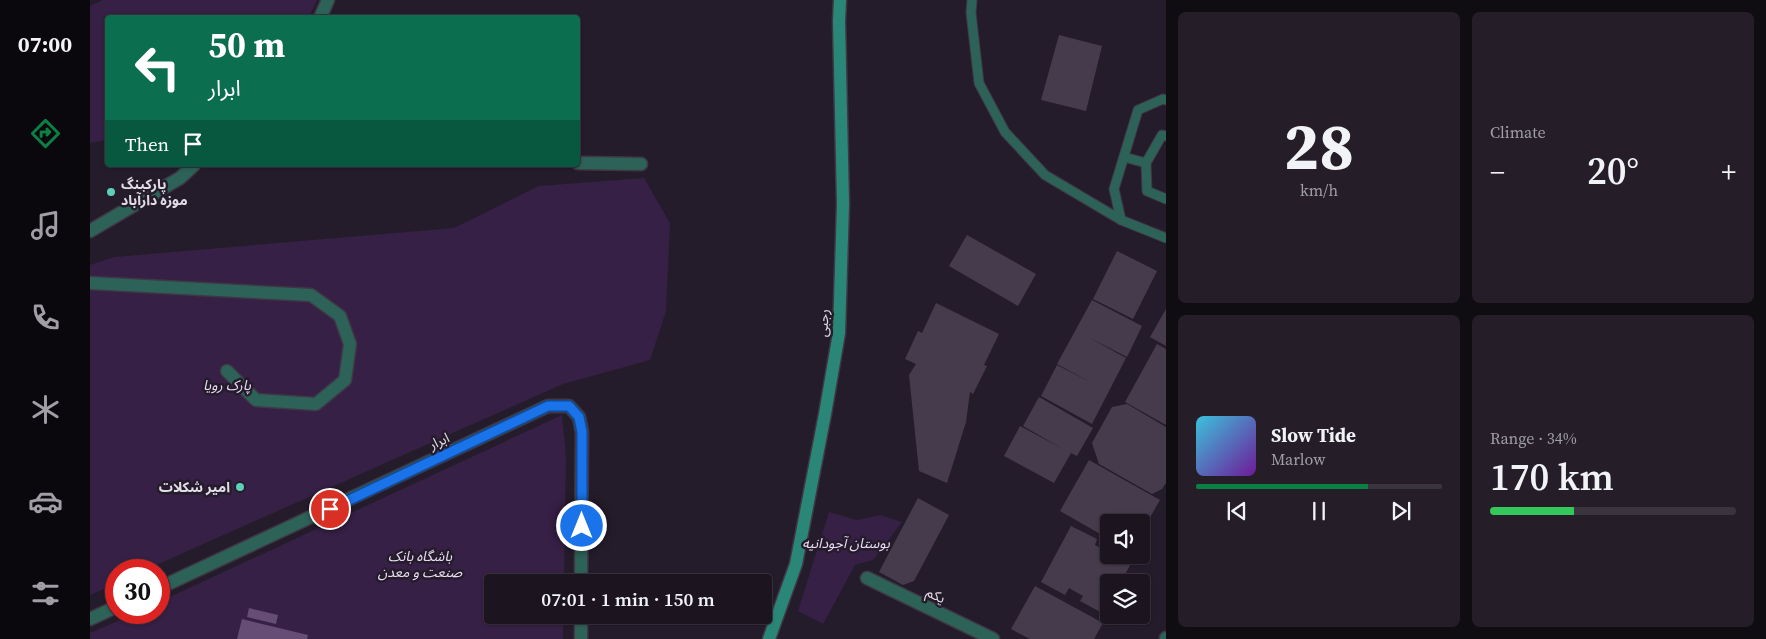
<!DOCTYPE html>
<meta charset="utf-8">
<style>
:root{--surface:#1c1520;--page:#251e29;--text:#f1f3f6;--muted:#a09fa5;--line:#3a343e;--accent:#0b8043}
body{margin:0;font-family:"Source Serif 4","Noto Sans Arabic",serif;background:var(--page);color:var(--text);height:100vh;display:flex;flex-direction:column;font-size:19px;white-space:nowrap}
*{box-sizing:border-box;margin:0}
p{font-size:16px;color:var(--muted)}
.icon{flex:none;width:28px;height:28px;fill:none;stroke:currentColor;stroke-width:2;stroke-linecap:round;stroke-linejoin:round}
.map{position:relative;flex:1;overflow:hidden}
.drawer{display:flex;flex-direction:column;gap:12px;padding:12px;background:#0f0c12;width:600px}
.drawer>*{flex:none}
.banner{position:absolute;left:15px;top:15px;width:475px;height:152px;border-radius:5px;box-shadow:0 1px 4px #0004,0 0 0 1px var(--line);background:#0b6e4f;color:#fff;overflow:hidden}
.tools{position:absolute;left:1010px;top:514px;display:grid;gap:10px}
.tools a{display:grid;place-items:center;width:50px;height:50px;border-radius:5px;background:var(--surface);box-shadow:0 1px 4px #0004,0 0 0 1px var(--line);font-size:25px}
.speed{position:absolute;left:15px;top:559px;display:flex;gap:10px;font-size:25px;font-weight:700;text-align:center}
.speed>*{display:grid;place-content:center;width:65px;height:65px;border-radius:50%;background:var(--surface);box-shadow:0 1px 4px #0004,0 0 0 1px var(--line);line-height:1}
.speed .limit{border:8px solid #d22;background:#fff;color:#111}
.pin{position:absolute;display:grid;place-items:center;width:42px;height:42px;color:#fff;margin:-21px;border:2px solid #fff;border-radius:50%;box-shadow:0 1px 5px #0007}
.me{position:absolute;width:55px;margin:-28px;rotate:0deg;stroke-linejoin:round;filter:drop-shadow(0 0 4px #0008)}
.turn{display:flex;align-items:center;gap:18px;height:105px;padding:0 20px;font-size:22px}
.turn .icon{width:65px;height:65px;stroke-width:2.5}
.turn b{display:block;font-size:35px;line-height:42px}
.then{display:flex;align-items:center;height:48px;padding:0 20px;background:#0003;gap:10px;font-size:19px}
.big{font-size:38px;font-weight:600;line-height:1.1}
.drawer .tile{flex:1;display:flex;flex-direction:column;justify-content:center;gap:8px;min-width:0;padding:0 18px;border-radius:8px;background:var(--page)}
.drawer .dial{align-items:center;gap:0}
.dial b{font-size:65px;line-height:1}
.song{display:flex;align-items:center;gap:15px}
.cover{width:60px;height:60px;border-radius:8px;background:linear-gradient(135deg,hsl(190 70% 55%),hsl(280 70% 35%))}
.played{height:5px;border-radius:2px;background:linear-gradient(90deg,var(--accent) 70%,var(--line) 70%)}
.keys{display:flex;justify-content:space-around;direction:ltr}
.heat{display:flex;justify-content:space-between;align-items:center;font-size:28px;direction:ltr}
.charge{height:8px;border-radius:4px;background:linear-gradient(90deg,#34c759 34%,var(--line) 0)}
.drawer .tiles{flex:1;display:grid;gap:12px;grid-template-columns:repeat(2,1fr)}
.trip{position:absolute;left:394px;top:574px;width:288px;height:50px;border-radius:5px;background:var(--surface);box-shadow:0 1px 4px #0004,0 0 0 1px var(--line);font-weight:600;line-height:50px;text-align:center}
main{display:flex;flex:1;min-height:0}
.menu{display:flex;flex-direction:column;width:90px;justify-content:space-around;align-items:center;background:#0b080d;color:var(--muted)}
.menu .icon{width:35px;height:35px}
.menu .active{color:var(--accent)}
.menu b{font-size:22px;color:var(--text)}
.map>svg:first-child{display:block}
.green{fill:#362045}
.water{fill:#654d76}
.building{fill:#453b4c}
.lines{fill:none;stroke-linecap:round;stroke-linejoin:round}
.lane-casing{stroke:#3f3745;stroke-width:11}
.street-casing{stroke:#3f3745;stroke-width:15}
.secondary-casing{stroke:#3f3745;stroke-width:15}
.lane{stroke:#2d6258;stroke-width:9}
.street{stroke:#2d6258;stroke-width:12}
.secondary{stroke:#2a8777;stroke-width:12}
.route-casing{stroke:#114b97;stroke-width:12}
.route{stroke:#1a73e8;stroke-width:9}
.poi-dot{fill:#5dceb9;stroke:#251c2b;stroke-width:2}
.labels{text-anchor:middle;dominant-baseline:central;stroke-width:5;stroke-linejoin:round;paint-order:stroke}
.poi-label{font-size:14px;font-weight:bold;fill:#e2dce7;stroke:#251c2b;text-anchor:start}
.street-label{font-size:14px;fill:#e2dce7;stroke:#251c2b}
.park-label{font-size:14px;font-style:italic;fill:#ebdbf7;stroke:#251c2b}
</style>
<main>
<nav class="menu">
<b>07:00</b>
<svg class="icon active" aria-label="directions" viewBox="0 0 24 24"><path d="M12 3l9 9-9 9-9-9zM9 14v-3h6M13 9l2 2-2 2"/></svg>
<svg class="icon" aria-label="music" viewBox="0 0 24 24"><path d="M9 18V5l10-2v13"/><circle cx="6" cy="18" r="3"/><circle cx="16" cy="16" r="3"/></svg>
<svg class="icon" aria-label="phone" viewBox="0 0 24 24"><path d="M5 4h4l2 5-3 2q2 4 5 5l2-3 5 2v4C11 20 4 13 5 4z"/></svg>
<svg class="icon" aria-label="climate" viewBox="0 0 24 24"><path d="M12 3v18M4 7l16 10M4 17L20 7"/></svg>
<svg class="icon" aria-label="car" viewBox="0 0 24 24"><path d="M5 17H2v-5l4-1 3-4h7l3 4 3 1v5h-3M9 17h6M6 11h13"/><circle cx="7" cy="17" r="2"/><circle cx="17" cy="17" r="2"/></svg>
<svg class="icon" aria-label="filters" viewBox="0 0 24 24"><path d="M4 7h16M4 17h16"/><circle cx="9" cy="7" r="2"/><circle cx="15" cy="17" r="2"/></svg>
</nav>
<div class="map">
<svg width="1076" height="639" viewBox="0 0 1076 639">
<rect width="100%" height="100%" fill="#251c2b"/>
<path class="green" d="M13,0h214l-8,17 -201,1 -1,122 -17,3v-137z
M554,178l26,45 -4,88 -16,49 -87,24 -418,186h-29v13l-26,12v-330l24,-8 340,-29 85,-42z
M472,415l4,41 -2,126h-72v33h71v24h-473v-6l46,-20 23,-1v-10z
M739,512l28,8 23,-5 22,7 -29,38 -18,5 -32,59 -25,-13z"/>
<path class="water" d="M159,608l29,7 -2,9 -29,-7z
M152,619l66,16 -1,4h-70z"/>
<path class="building" d="M969,35l43,11 -16,65 -45,-11z
M877,235l69,39 -18,32 -69,-40z
M1027,251l40,20 -24,48 -40,-20z
M1002,300l50,26 -15,31 -39,-20 38,21 -34,66 -51,-28 16,-31 35,18 -35,-19z
M846,303l63,31 -15,31 3,1 -14,28 -3,-2 -4,30 -19,61 -28,-12 -10,-96 7,-11 -11,-5 13,-28 4,2z
M1076,309v37l-16,-9z
M1067,344l9,5v76l-41,-23z
M949,397l54,31 -16,28 -6,-3 -17,30 -50,-27 16,-30 43,23 -40,-23z
M1037,404l39,23v56l-4,6 -10,5 -53,-30 -7,-21 20,-36z
M999,460l71,40 -19,33v-11h-32v17l-49,-28z
M828,498l31,17 -35,66 -11,4 -24,-13z
M981,526l26,13 -2,6 7,4 4,-6 3,1v11h19l6,3 -13,24h-12v24l-5,8 -24,-13 3,-5 -14,-8 -4,7 -24,-13z
M945,586l68,37 -9,16h-64l-19,-10z"/>
<g class="lines">
<g class="lane-casing">
<path id="lane" d="M882,0l-1,13 8,70 26,49 40,43 76,45 45,18
M1076,136l-4,-1 -16,28 1,28 19,8
M1034,157l22,6
M1031,220l-7,-31 24,-79 25,-11 3,1"/>
</g>
<g class="street-casing">
<path id="street" d="M230,18l8,-18
M488,163l63,1
M0,231l90,-53 14,-13
M0,283l221,12 29,21 10,28 -5,36 -29,24 -60,-4 -29,-29
M777,578l126,61
M69,588l389,-182h21l10,11 3,15 -1,150
M0,619l26,-12
M491,639v-24
M1076,639v-1"/>
</g>
<g class="secondary-casing">
<path id="secondary" d="M679,639l27,-75 29,-150 14,-81 4,-129 -4,-183 1,-21"/>
</g>
<use href="#lane" class="lane"/>
<use href="#street" class="street"/>
<use href="#secondary" class="secondary"/>
</g>
<g class="lines">
<g class="route-casing">
<path id="route" d="M240,509l218,-103h21l10,11 3,15v94"/>
</g>
<use href="#route" class="route"/>
</g>
<g class="poi-dot">
<circle cx="21" cy="192" r="5"/>
<circle cx="150" cy="487" r="5"/>
</g>
<g class="labels">
<g class="poi-label">
<text x="31" y="184">پارکینگ<tspan x="31" dy="16">موزه دارآباد</tspan></text>
<text x="140" y="487" text-anchor="end">امیر شکلات</text>
</g>
<g class="street-label">
<text transform="translate(733 323) rotate(-86)">رجبی</text>
<text transform="translate(349 441) rotate(-25)">ابرار</text>
<text transform="translate(846 595) rotate(26)">یکم</text>
</g>
<g class="park-label">
<text x="137" y="385">پارک رویا</text>
<text x="756" y="543">بوستان آجودانیه</text>
<text x="330" y="556">باشگاه بانک<tspan x="330" dy="16">صنعت و معدن</tspan></text>
</g>
</g>
</svg>
<div class="tools">
<a><svg class="icon" aria-label="sound" viewBox="0 0 24 24"><path d="M4 9h4l5-4v14l-5-4H4zM17 9q2 3 0 6"/></svg></a>
<a><svg class="icon" aria-label="layers" viewBox="0 0 24 24"><path d="M12 4l9 5-9 5-9-5zM3 14l9 5 9-5"/></svg></a>
</div>
<div class="speed"><div class="limit">30</div></div>
<div class="pin" style="left:240px;top:509px;background:#d93025"><svg class="icon" aria-label="arrive" viewBox="0 0 24 24"><path d="M6 21V4h12l-3 4 3 4H6"/></svg></div>
<svg class="me" style="left:492px;top:526px" viewBox="-20 -20 40 40"><circle r="17" fill="#1a73e8" stroke="#fff" stroke-width="3"/><path d="M0-11L8 9 0 5-8 9z" fill="#fff"/></svg>
<div class="trip">07:01 · 1 min · 150 m</div>
<div class="banner">
<div class="turn"><svg class="icon" aria-label="left" viewBox="0 0 24 24"><path d="M17 20v-9H6M10 6l-5 5 5 5"/></svg><div><b>50 m</b>ابرار</div></div>
<div class="then">Then<svg class="icon" aria-label="arrive" viewBox="0 0 24 24"><path d="M6 21V4h12l-3 4 3 4H6"/></svg></div>
</div>
</div>
<section class="drawer">
<div class="tiles">
<div class="tile dial"><b>28</b><p>km/h</p></div>
<div class="tile"><p>Climate</p>
<div class="heat"><a>−</a><b class="big">20°</b><a>+</a></div>
</div>
<div class="tile">
<div class="song"><i class="cover"></i><div><b>Slow Tide</b><p>Marlow</p></div></div>
<div class="played"></div>
<div class="keys"><svg class="icon" aria-label="previous" viewBox="0 0 24 24"><path d="M18 5L8 12l10 7zM5 5v14"/></svg><svg class="icon" aria-label="pause" viewBox="0 0 24 24"><path d="M8 5v14M16 5v14"/></svg><svg class="icon" aria-label="next" viewBox="0 0 24 24"><path d="M6 5l10 7-10 7zM19 5v14"/></svg></div>
</div>
<div class="tile"><p>Range · 34%</p><b class="big">170 km</b><div class="charge"></div></div>
</div>
</section>
</main>
